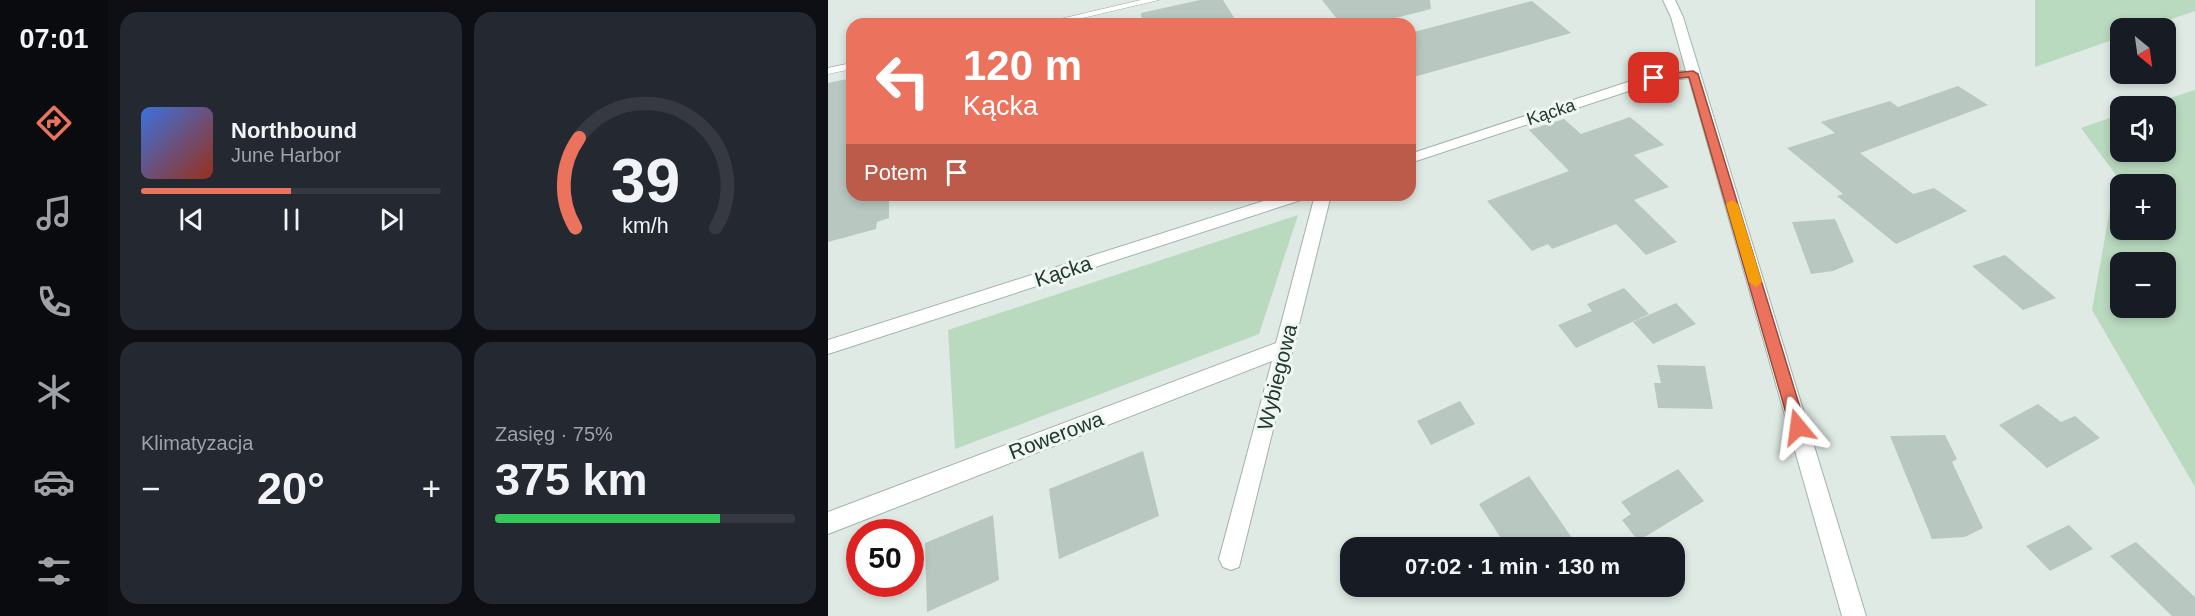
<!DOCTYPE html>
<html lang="pl">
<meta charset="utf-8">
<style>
:root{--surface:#171b24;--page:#242831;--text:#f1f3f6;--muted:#9ea1a6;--line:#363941;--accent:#eb725c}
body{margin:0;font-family:Helvetica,sans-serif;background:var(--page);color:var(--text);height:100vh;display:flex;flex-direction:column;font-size:22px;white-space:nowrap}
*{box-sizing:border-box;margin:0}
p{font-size:20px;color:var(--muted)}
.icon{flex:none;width:33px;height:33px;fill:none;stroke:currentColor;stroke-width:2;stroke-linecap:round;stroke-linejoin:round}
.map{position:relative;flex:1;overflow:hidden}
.panel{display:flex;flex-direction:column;gap:12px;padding:12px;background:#0d0f14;width:720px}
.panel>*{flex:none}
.hud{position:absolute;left:18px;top:18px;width:570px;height:183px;border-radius:18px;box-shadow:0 3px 9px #0003;background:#eb725c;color:#fff;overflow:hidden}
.needle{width:39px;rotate:151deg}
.controls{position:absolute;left:1282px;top:18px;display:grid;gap:12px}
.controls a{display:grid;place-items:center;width:66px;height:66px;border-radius:12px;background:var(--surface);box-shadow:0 3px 9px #0003;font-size:30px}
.speed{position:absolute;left:18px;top:519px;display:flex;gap:12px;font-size:30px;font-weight:700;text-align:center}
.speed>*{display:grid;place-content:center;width:78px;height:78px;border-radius:50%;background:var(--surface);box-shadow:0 3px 9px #0003;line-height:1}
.speed .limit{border:9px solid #d22;background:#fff;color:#111}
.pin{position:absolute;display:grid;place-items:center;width:51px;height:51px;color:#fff;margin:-26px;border-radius:12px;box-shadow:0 3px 9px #0006}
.me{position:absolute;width:66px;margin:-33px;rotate:344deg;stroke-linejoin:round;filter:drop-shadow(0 0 4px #0008)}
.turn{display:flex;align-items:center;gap:21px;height:126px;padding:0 18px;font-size:27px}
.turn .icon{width:78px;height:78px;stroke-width:2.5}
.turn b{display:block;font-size:42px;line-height:51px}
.then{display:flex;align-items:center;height:57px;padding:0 18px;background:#0003;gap:12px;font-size:22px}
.big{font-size:45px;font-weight:600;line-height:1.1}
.panel .widget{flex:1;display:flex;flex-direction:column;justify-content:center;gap:9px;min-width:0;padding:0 21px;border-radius:18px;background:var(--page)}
.panel .dial{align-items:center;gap:0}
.dial svg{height:156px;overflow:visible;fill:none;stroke:var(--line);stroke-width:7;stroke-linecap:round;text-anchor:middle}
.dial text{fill:var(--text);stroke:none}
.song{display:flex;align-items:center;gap:18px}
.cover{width:72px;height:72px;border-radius:9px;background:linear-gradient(135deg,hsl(220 70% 55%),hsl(10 70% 35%))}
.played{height:6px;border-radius:3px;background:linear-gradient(90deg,var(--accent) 50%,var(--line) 50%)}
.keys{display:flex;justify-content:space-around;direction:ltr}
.heat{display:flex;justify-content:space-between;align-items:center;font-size:33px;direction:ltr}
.charge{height:9px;border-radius:4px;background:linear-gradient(90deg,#34c759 75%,var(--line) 0)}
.panel .tiles{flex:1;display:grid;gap:12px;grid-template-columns:repeat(2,1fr)}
.trip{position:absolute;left:512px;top:537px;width:345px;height:60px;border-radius:18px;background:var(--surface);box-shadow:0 3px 9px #0003;font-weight:600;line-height:60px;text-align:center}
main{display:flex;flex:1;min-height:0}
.tabs{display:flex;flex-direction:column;width:108px;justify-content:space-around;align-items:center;background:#090b0e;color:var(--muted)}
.tabs .icon{width:42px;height:42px}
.tabs .active{color:var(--accent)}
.tabs b{font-size:27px;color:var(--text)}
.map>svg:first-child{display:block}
.green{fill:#b9dabf;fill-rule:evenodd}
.building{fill:#b8c7c0}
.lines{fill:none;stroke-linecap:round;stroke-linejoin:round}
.lane-casing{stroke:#a2b1aa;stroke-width:1}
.street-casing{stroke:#a2b1aa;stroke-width:2}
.secondary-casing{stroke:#9fb5ab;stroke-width:2}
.lane{fill:#fff;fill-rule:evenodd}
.street{fill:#fff;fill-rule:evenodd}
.secondary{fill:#fff;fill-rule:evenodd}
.route{fill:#eb725c;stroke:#994a3c;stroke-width:1.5}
.slow{fill:#f59e0b}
.labels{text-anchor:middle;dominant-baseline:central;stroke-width:6;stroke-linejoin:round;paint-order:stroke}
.far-street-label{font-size:18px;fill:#213930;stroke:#f0f7f2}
.street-label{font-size:21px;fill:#213930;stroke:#f0f7f2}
</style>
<main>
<nav class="tabs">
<b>07:01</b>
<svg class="icon active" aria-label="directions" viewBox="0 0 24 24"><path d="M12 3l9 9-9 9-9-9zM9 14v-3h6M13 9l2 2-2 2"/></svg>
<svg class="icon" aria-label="music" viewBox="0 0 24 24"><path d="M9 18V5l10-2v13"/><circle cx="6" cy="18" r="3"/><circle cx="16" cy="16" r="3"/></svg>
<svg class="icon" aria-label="phone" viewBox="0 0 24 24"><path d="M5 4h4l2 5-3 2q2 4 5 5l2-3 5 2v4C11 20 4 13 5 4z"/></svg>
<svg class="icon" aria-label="climate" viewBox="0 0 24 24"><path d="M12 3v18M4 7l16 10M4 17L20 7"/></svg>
<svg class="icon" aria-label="car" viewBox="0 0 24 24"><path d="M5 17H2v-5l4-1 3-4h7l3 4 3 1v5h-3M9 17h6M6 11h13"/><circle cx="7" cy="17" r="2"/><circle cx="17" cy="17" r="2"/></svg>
<svg class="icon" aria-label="filters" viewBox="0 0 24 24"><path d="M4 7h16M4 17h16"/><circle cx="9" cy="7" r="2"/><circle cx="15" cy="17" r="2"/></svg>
</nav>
<section class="panel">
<div class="tiles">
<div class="widget">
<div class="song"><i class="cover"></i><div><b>Northbound</b><p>June Harbor</p></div></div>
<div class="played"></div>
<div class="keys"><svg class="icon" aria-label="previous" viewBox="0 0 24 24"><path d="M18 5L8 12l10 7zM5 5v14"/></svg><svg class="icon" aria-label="pause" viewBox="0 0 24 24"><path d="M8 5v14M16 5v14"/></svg><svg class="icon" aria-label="next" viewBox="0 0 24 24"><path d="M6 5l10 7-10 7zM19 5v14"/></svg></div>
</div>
<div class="widget dial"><svg viewBox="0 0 100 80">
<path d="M14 69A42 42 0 1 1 86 69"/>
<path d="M14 69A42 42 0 0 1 16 23" stroke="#eb725c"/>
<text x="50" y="56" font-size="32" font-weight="700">39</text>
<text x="50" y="72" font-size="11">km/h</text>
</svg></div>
<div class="widget"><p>Klimatyzacja</p>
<div class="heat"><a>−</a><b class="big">20°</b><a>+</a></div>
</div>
<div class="widget"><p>Zasięg · 75%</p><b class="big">375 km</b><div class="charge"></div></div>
</div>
</section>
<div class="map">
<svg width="1367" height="616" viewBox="0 0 1367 616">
<rect width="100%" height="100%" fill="#dfeae4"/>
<path class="green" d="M1207,0h160v11l-50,17h-24v9l-86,30z
M1367,90v397l-103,-177 24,-135 -35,-47 40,-14v38h45v-46h-21zM1293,184h45v46h-45zM1293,262h45v46h-45z
M470,215l-39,119 -304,115 -7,-119z"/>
<path class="building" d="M372,0h23l15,24h-96l-1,-11z
M494,0h108l1,9 -59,15h-31z
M704,1l39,32 -161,45v-45z
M24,78v117h37v23l-12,4 -1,7 -48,13v-159z
M1130,86l30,19 -128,48 53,41 21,-6 33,23 -71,33 -59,-48 6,-2 -56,-46 48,-15 -14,-11 69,-21 8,6z
M802,117l34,28 -30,10 35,32 -35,13 43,42 -31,13 -30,-31 -64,25 -4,-5 -16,7 -45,-50 82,-30 -40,-41 35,-11 17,15z
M1007,219l19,43 -21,9 -22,3 -19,-52z
M1177,255l51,43 -33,12 -51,-44z
M796,288l25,26 -73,34 -18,-23 34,-14 -5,-7z
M848,303l20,21 -43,20 -20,-22z
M829,365l48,1 8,43 -55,-1 -4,-25h7z
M632,401l15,23 -44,21 -14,-24z
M1210,404l23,18 14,-6 25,22 -53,30 -48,-43z
M1117,435l12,24 -5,3 31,66 -18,9 -33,2 -42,-103z
M315,451l16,65 -100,43 -10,-70z
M850,469l26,32 -66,40 -16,-21 9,-6 -10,-12z
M701,476l50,72h-72l-28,-44z
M165,515l6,65 -72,32 -2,-69z
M1241,525l24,24 -43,22 -24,-25z
M1308,542l59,55v19h-23l-62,-60z"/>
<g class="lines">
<g class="lane-casing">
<path id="lane" d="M313,0h18l-102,24h-18z
M24,63v6l-24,5v-6z"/>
</g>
<g class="street-casing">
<path id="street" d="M487,195h16l-92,372 -8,3 -8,-3 -4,-8 53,-198 -444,173v-22l448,-169z"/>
</g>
<g class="secondary-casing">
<path id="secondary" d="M835,0h12l8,17 183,599h-24l-153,-538 -33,4 -246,81v-9l239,-79 37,-4 -15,-54z
M454,195h25l-3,4 -476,155v-14z"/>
</g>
<use href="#lane" class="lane"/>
<use href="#street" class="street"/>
<use href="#secondary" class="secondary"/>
</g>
<path class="route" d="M865,71l5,3 108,353 -2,5 -6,2 -5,-2 -3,-5 -101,-350 -35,4 -4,-3 4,-3z"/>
<path class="slow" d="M904,200l6,4 24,78 -6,5 -7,-5 -23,-78z"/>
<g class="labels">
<g class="far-street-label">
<text transform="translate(723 112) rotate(-18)">Kącka</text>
</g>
<g class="street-label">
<text transform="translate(235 271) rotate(-18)">Kącka</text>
<text transform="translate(449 377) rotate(-76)">Wybiegowa</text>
<text transform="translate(228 435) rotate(-21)">Rowerowa</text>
</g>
</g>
</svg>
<div class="controls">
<a><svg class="needle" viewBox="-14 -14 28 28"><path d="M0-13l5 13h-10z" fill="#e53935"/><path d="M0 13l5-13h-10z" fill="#9ea1a6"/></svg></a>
<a><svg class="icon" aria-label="sound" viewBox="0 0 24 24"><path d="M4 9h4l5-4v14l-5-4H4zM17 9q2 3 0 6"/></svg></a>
<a>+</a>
<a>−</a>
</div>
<div class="speed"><div class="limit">50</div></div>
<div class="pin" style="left:826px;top:78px;background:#d93025"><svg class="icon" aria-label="arrive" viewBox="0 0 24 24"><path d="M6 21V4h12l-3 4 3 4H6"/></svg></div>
<svg class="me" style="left:970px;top:427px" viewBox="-20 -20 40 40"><path d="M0-17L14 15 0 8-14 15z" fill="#eb725c" stroke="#fff" stroke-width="4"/></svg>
<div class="trip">07:02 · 1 min · 130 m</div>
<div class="hud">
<div class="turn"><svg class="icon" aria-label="left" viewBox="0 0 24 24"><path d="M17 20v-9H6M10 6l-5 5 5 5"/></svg><div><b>120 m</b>Kącka</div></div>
<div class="then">Potem<svg class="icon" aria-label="arrive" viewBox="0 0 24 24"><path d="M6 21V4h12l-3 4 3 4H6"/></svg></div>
</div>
</div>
</main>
